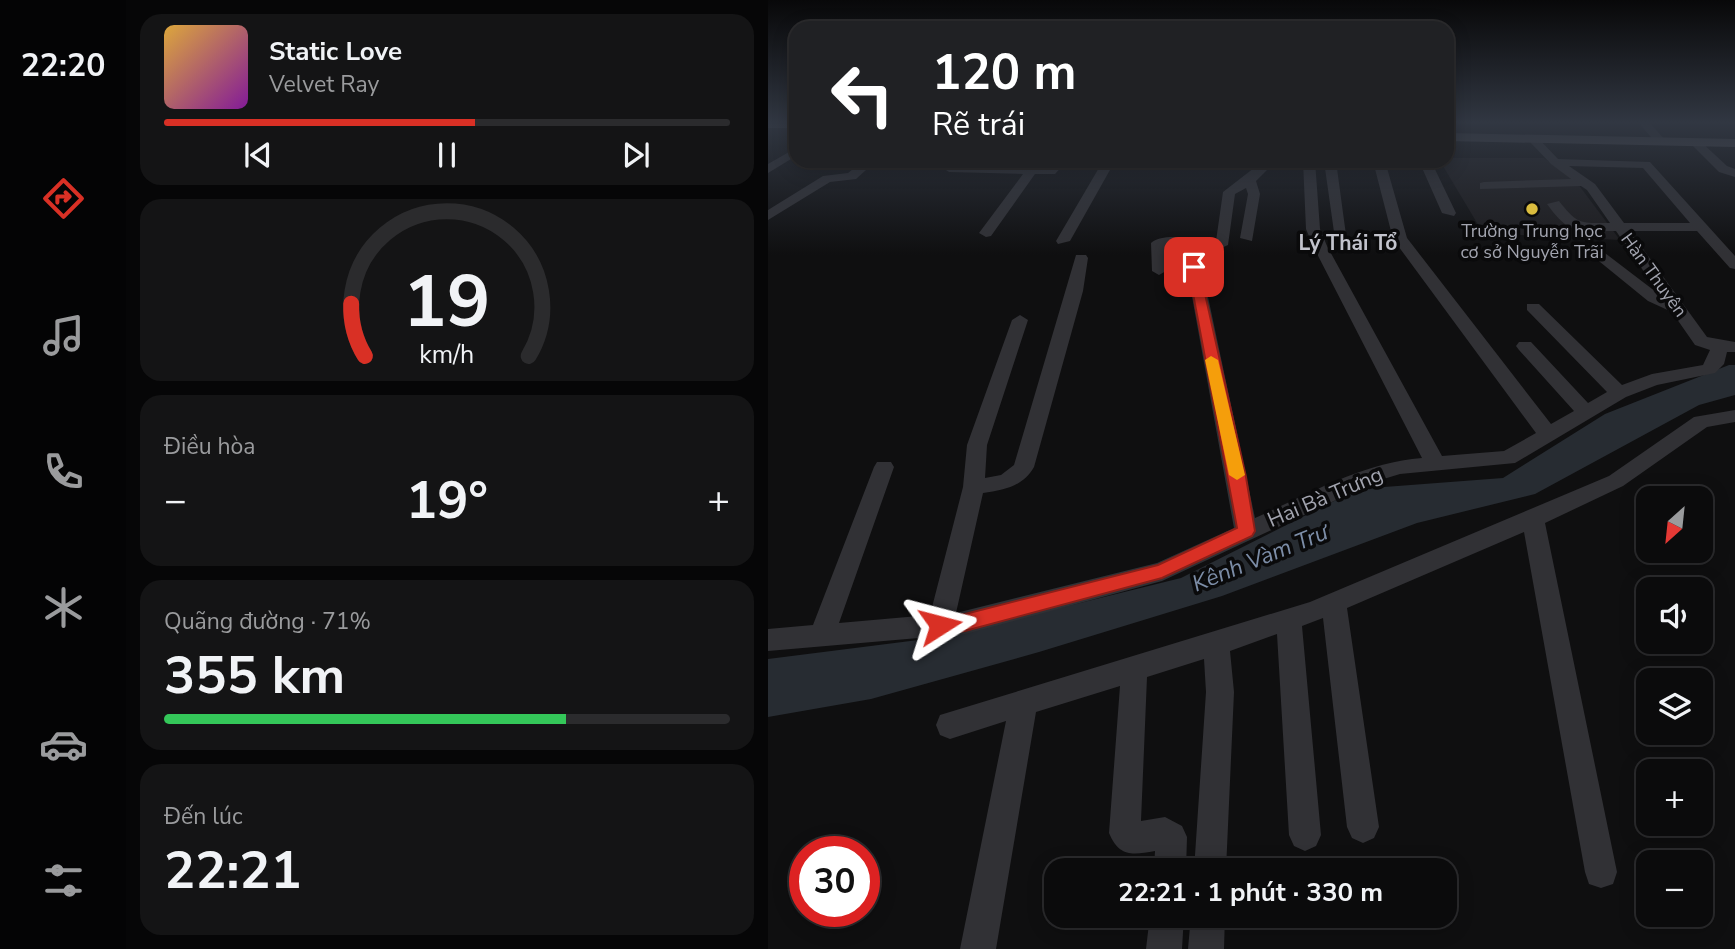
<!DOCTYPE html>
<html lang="vi">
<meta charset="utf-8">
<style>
:root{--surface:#0b0b0c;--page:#141415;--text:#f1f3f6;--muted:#9a9b9d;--line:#2b2b2d;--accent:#d93025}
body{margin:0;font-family:"Nunito Sans",sans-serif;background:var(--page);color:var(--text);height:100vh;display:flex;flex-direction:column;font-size:26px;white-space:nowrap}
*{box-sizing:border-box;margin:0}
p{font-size:23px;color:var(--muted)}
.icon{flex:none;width:38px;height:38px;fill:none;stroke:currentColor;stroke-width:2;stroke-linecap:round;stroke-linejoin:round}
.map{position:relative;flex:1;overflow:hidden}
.drawer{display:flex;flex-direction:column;gap:14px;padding:14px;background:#060607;width:642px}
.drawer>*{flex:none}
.guide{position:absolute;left:21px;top:21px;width:665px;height:147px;border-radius:21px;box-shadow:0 4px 18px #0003,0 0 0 2px var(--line);background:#202124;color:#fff;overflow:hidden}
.needle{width:46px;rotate:207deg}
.fabs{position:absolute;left:868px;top:486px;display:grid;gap:14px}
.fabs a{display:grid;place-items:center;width:77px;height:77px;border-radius:14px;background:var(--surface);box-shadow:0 4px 18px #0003,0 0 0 2px var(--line);font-size:35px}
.speed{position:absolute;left:21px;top:836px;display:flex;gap:14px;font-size:35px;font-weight:700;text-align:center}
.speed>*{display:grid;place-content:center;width:91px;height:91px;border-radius:50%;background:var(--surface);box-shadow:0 4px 18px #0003,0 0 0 2px var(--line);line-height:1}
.speed .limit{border:10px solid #d22;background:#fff;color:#111}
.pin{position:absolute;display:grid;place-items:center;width:60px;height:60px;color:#fff;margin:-30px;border-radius:14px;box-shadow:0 4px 10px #0006}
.me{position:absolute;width:77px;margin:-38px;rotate:81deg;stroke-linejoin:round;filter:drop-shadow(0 0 5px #0008)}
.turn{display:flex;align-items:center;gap:24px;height:147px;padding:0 28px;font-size:32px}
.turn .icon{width:91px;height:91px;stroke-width:2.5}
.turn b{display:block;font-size:49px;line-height:60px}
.big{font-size:52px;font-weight:700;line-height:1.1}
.drawer .tile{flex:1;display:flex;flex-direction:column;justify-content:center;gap:10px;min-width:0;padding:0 24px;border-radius:21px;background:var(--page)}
.drawer .dial{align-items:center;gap:0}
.dial svg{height:182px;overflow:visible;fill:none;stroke:var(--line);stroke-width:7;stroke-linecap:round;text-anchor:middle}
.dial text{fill:var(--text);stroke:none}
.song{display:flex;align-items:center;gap:21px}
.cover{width:84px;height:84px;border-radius:10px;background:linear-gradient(135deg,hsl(40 70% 55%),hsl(290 70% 35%))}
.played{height:7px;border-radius:4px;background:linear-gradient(90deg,var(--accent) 55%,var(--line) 55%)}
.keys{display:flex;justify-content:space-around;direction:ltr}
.heat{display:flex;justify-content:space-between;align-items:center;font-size:38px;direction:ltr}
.charge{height:10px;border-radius:5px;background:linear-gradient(90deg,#34c759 71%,var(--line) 0)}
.trip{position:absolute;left:276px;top:858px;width:413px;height:70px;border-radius:21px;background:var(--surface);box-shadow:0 4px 18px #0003,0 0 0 2px var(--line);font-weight:700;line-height:70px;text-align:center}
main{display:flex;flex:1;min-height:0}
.tab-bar{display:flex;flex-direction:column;width:126px;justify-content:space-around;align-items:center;background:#040405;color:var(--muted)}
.tab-bar .icon{width:49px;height:49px}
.tab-bar .on{color:var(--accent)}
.tab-bar b{font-size:32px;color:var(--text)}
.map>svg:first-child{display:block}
.built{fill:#1c1b1d}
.water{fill:#272c32}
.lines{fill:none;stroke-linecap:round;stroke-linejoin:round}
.minor{fill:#313135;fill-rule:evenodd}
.major{fill:#4d4d53;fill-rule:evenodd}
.route{fill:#d93025;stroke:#8d1f18;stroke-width:2}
.slow{fill:#f59e0b}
.poi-dot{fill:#dabc3e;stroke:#0a0a0b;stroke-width:2.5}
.labels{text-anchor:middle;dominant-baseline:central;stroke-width:7;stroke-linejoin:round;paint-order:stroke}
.far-poi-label{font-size:18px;fill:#a2a4af;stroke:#0a0a0b}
.far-street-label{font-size:18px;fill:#a2a4af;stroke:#0a0a0b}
.far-quarter-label{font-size:21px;font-weight:bold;fill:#c2c3cc;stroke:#0a0a0b}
.street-label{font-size:21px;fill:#a2a4af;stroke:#0a0a0b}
.water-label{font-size:23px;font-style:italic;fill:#7c8da7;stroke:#0a0a0b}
</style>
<main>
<nav class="tab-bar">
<b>22:20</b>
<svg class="icon on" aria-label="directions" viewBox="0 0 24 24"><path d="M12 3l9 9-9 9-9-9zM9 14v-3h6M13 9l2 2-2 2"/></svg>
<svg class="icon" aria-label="music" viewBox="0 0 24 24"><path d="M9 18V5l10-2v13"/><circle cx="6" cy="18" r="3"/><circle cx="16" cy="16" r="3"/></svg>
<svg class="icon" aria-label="phone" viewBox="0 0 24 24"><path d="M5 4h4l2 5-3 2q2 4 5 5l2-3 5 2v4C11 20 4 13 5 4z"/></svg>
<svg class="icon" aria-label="climate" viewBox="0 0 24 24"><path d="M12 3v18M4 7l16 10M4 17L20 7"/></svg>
<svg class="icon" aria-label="car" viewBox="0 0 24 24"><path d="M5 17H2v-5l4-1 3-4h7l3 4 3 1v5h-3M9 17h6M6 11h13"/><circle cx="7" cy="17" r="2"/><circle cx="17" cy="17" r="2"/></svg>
<svg class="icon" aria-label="filters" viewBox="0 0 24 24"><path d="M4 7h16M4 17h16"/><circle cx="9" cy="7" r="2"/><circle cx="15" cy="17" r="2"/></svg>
</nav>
<section class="drawer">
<div class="tile">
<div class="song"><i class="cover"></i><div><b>Static Love</b><p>Velvet Ray</p></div></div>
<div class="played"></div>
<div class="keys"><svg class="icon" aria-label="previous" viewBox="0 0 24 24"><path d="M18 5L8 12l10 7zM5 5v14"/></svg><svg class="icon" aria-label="pause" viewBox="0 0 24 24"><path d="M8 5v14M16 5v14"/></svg><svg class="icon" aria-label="next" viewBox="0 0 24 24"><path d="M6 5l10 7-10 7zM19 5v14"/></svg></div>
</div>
<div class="tile dial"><svg viewBox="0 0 100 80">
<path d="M14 69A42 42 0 1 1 86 69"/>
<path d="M14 69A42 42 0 0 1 8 46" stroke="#d93025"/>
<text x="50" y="56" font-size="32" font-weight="700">19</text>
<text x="50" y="72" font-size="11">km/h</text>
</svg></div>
<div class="tile"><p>Điều hòa</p>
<div class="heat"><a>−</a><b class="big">19°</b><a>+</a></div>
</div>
<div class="tile"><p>Quãng đường · 71%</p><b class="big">355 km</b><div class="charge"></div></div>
<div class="tile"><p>Đến lúc</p><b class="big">22:21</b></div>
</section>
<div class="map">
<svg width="967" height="949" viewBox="0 0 967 949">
<rect width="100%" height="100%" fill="#0f0f10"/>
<path class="built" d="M679,158h97l34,26 42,56 -137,-7 -43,-72h7z"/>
<path class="water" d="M961,365h6v30l-36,10 -164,89 -118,29 -195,73 -183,56 -168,47 -103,18v-58l174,-22 239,-59 177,-89 145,-11 102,-64z"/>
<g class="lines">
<path class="minor" d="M870,122h11l16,18v4h-8z
M761,137h8l21,22 92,3 85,94v13l-5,-1 -33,-37h-67l77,106 28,5v10h-8l-3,12 -9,9 -58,12 -31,12 -111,66 -115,11 -23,7 -215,100 -197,53 -197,17v-22l45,-4 61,-158 3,-5h14l3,5 -55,156 91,-8 33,-128 4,-42 45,-125 8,-5 8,5 -41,125 -2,33 16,-3 13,-10 62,-210h10l2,3 -5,33 -49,176c-11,19 -29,23 -51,26l-27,120 201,-50 77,-35 -51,-281h-18l1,24 -7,4 -7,-4 -1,-28c15,-12 46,-2 65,-2l7,-49 40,-31h13l-20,20 4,13 -8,47 -12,-3 8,-44 -2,-6 -11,6 -7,51 -9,4 -21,1 57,268c54,-24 107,-55 167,-60l-109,-212 -7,-17 -3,-68h12l5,68 7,17 115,210 62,-5 32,-18 -143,-194 -20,-78h12l22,77 144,186 23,-13 -55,-61 -3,-4 3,-4h12l57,61 19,-11 -80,-82v-6h12l83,81 30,-11 51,-9 7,-15 -15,-5 -23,-33 -24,-11 -59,-48 7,-4 5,1 59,45 -44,-64c-38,0 -45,6 -69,-27l12,-3c19,24 21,22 51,22l-23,-33 -6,-4 -101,3v-6l4,-1 87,-3 -20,-15 -22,-23zM801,166l74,2 47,55h-66l-29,-39z
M923,140h8l28,26 8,3v8l-16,-5 -28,-28z
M28,148v8l-28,17v-9z
M95,161h13l-20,18 -26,3 -62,38v-10l55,-34 25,-3z
M286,161h13l-12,13h-20l-44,62 -5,1 -7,-4 44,-59 -74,-2 -6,-4 6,-4 99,3z
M335,161h12l-45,80 -12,3 -2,-3z
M556,161h12l10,74 -12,-3z
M651,161h12l25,52 -2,3 -12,-3z
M967,410v12l-28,5 -84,59 -78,37 72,349 -4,12 -12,4 -12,-4 -4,-12 -61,-340 -177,76 32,219 -5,11 -11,5 -11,-5 -5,-11 -24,-209 -21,8 19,209 -5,11 -11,5 -11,-5 -5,-11 -12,-201 -47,17 4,41 -8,178h-32l12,-178 -2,-33 -57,18 -6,144 24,-4 17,9 5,11 -1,33h-32l1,-19c-23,4 -36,6 -46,-18l11,-147 -84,26 -40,237h-36l46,-228 -56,18 -10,-4 -4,-10 4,-10 370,-113 299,-126 85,-59z
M382,915h34l-2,34h-36z
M423,915h34l-1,34h-36z"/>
<path class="major" d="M0,122h28v6h-28z
M679,133l288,6v8l-288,-6z"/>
</g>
<linearGradient id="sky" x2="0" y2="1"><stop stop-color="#080809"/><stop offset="0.48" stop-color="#313742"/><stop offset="1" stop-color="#313742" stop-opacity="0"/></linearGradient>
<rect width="967" height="255" fill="url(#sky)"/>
<path class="route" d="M426,264l5,3 47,210 9,54 -3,5 -90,42 -197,53 -25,3 -6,-3 -3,-6 3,-6 31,-5 193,-49 79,-37 -49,-261z"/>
<path class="slow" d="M443,356l7,4 27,115 -8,5 -8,-5 -24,-115z"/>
<circle class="poi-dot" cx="764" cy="209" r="7"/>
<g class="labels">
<g class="far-poi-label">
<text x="764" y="231">Trường Trung học<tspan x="764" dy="21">cơ sở Nguyễn Trãi</tspan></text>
</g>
<g class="far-street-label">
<text transform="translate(886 275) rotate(54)">Hàn Thuyên</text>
</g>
<g class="far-quarter-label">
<text x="580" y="243">Lý Thái Tổ</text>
</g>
<g class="street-label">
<text transform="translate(557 497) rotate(-23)">Hai Bà Trưng</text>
</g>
<g class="water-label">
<text transform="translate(492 558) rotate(-22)">Kênh Vàm Trư</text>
</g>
</g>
</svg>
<div class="fabs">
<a><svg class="needle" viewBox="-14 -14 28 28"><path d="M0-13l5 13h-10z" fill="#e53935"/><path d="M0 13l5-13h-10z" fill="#9a9b9d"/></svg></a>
<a><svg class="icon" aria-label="sound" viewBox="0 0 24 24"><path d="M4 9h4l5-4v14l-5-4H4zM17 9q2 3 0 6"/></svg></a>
<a><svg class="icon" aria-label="layers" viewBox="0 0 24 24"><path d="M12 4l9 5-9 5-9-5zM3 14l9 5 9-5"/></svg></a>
<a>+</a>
<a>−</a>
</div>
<div class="speed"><div class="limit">30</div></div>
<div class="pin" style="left:426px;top:267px;background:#d93025"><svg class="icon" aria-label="arrive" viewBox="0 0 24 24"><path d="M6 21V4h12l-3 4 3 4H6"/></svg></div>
<svg class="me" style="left:172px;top:625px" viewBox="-20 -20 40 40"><path d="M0-17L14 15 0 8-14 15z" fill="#d93025" stroke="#fff" stroke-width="4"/></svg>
<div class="trip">22:21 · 1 phút · 330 m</div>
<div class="guide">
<div class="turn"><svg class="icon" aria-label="left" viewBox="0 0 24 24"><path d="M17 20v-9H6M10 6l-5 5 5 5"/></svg><div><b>120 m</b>Rẽ trái</div></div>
</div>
</div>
</main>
